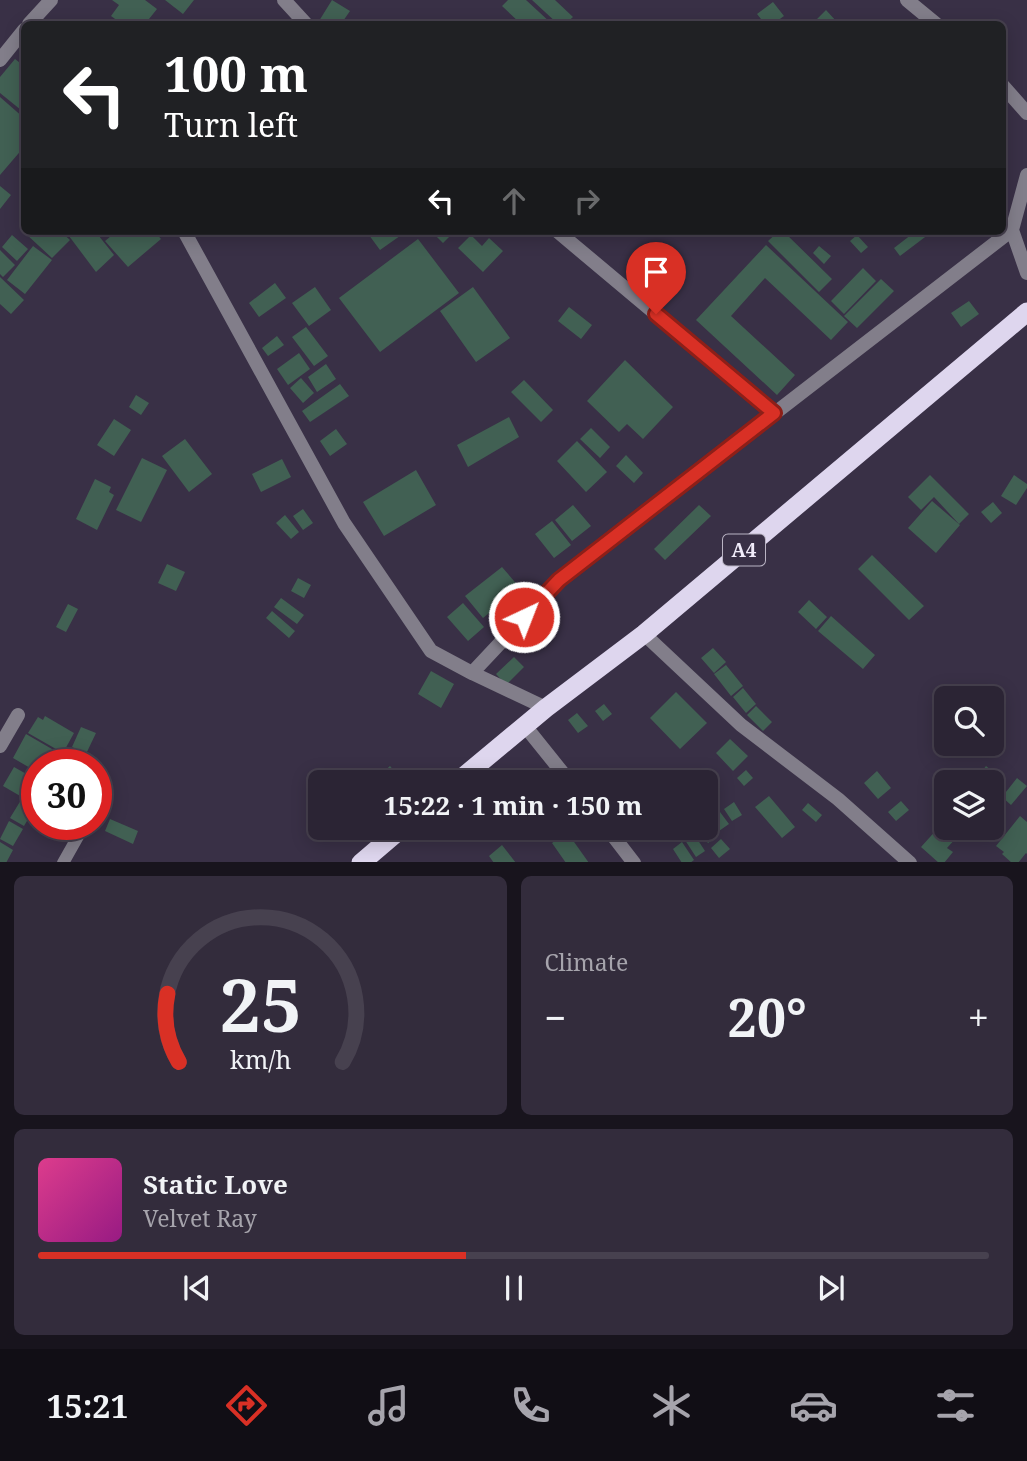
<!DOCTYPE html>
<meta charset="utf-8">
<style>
:root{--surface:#2b2434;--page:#332c3c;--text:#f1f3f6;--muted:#a6a4ac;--line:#47414f;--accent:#d93025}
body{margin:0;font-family:"Noto Serif",serif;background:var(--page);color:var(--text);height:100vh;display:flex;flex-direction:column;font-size:26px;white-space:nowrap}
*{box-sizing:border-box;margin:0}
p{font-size:23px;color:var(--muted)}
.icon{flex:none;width:38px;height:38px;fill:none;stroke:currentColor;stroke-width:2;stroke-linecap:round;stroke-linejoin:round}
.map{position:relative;height:862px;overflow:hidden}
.panel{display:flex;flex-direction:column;gap:14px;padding:14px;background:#18141d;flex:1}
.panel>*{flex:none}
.top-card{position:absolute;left:21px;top:21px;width:985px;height:214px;border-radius:10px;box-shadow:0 4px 18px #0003,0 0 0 2px var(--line);background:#202124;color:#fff;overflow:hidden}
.buttons{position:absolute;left:934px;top:686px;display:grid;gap:14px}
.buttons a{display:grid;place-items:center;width:70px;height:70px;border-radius:10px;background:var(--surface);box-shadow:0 4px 18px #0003,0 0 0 2px var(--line);font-size:35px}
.speed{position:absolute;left:21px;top:749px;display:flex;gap:14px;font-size:35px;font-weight:700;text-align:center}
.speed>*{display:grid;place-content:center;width:91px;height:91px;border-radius:50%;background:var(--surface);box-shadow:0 4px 18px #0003,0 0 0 2px var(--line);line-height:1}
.speed .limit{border:10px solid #d22;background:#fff;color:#111}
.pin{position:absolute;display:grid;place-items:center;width:60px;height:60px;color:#fff;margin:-72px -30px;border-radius:50% 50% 50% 0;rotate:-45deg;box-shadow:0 0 7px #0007}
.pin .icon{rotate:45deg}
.me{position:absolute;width:77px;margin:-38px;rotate:43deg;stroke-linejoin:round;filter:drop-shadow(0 0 5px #0008)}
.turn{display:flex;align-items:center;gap:24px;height:147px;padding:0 28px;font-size:32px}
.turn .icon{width:91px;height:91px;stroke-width:2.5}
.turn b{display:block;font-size:49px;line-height:60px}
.lanes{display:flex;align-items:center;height:66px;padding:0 28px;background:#0003;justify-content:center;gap:35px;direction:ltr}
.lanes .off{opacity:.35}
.big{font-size:52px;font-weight:700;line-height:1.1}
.panel .tile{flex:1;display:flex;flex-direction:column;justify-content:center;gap:10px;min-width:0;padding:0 24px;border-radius:10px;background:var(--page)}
.panel .dial{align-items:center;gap:0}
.dial svg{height:182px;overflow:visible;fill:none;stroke:var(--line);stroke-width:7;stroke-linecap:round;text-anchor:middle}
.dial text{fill:var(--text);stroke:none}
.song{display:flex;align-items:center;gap:21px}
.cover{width:84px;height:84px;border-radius:10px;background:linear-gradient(135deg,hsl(330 70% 55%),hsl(310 70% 35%))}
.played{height:7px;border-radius:4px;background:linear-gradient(90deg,var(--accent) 45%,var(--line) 45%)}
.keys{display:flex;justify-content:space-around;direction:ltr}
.heat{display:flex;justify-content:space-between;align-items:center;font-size:38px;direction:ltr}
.panel .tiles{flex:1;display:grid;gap:14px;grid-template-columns:1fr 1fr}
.tile:last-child{grid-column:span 2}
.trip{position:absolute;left:308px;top:770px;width:410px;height:70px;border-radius:10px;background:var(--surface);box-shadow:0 4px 18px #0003,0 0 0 2px var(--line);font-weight:700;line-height:70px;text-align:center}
.tab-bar{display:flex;height:112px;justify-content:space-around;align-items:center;background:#110e15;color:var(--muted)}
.tab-bar .icon{width:49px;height:49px}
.tab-bar .on{color:var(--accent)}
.tab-bar b{font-size:32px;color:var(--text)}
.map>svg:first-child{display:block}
.building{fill:#416053}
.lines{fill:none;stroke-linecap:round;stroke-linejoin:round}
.service{stroke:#827e8a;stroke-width:12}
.minor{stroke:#827e8a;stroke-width:14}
.trunk{stroke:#ded6ee;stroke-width:19}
.route-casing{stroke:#8d1f18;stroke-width:18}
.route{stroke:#d93025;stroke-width:12}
.labels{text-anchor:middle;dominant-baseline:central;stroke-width:7;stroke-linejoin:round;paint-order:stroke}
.shield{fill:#393046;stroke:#bab4c4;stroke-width:2}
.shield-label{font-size:19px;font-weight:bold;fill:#f1ecfa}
</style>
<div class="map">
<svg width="1027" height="863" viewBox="0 0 1027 863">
<rect width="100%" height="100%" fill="#393046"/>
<path class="building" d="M112,0h33l12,9 -12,15h-23l-11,-8 8,-11z
M165,0h29l-11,14z
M332,0l18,11 -9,13h-16l-6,-3z
M508,0h18l26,24h-31l-19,-18z
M532,0h23l18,17 -8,7h-7z
M773,2l11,14 -11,8h-8l-8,-10z
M826,10l11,12 -2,2h-18l-3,-2z
M15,59l9,7v40l-3,4 -21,-17v-16z
M0,97l24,21v29l-24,28z
M0,186l11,9 -11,14z
M27,231h23l2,2 2,-2h6l10,9 -18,18 -27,-25z
M75,231h20l19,24 -18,17 -27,-36z
M117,231h37l7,8 -33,28 -23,-26z
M366,231h41l-27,19z
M431,231h22l1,1 -11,11z
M779,231h4l49,48 -13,13 -51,-51z
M916,231h17l-33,25 -6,-8z
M12,235l16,14 -11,12 -15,-14z
M471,235l11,11 7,-8 14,13 -20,21 -25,-24z
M857,235l11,12 -7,6 -11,-12z
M418,239l41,54 -79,59 -41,-54z
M766,245l82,77 -17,18 -66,-62 -34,38 64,59 -18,20 -81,-75z
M33,246l19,14 -27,34 -18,-14z
M819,246l12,10 -7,8 -11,-11z
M0,250l15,15 -12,12 -3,-3z
M669,251l13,12 -8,9 -13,-13z
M863,268l13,13 -32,33 -13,-13z
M0,277l24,23 -13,14 -11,-10z
M881,279l13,12 -37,37 -13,-12z
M275,283l11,15 -27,19 -10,-14z
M315,287l16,23 -22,16 -17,-23z
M473,287l37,51 -34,24 -36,-51z
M969,301l10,13 -18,13 -10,-14z
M569,307l23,18 -11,14 -23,-18z
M306,327l22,29 -14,10 -22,-29z
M277,336l7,9 -16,11 -6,-8z
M299,353l11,16 -22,16 -11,-16z
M625,360l48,47 -30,32 -16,-15 -8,8 -32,-31z
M326,364l10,15 -19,13 -9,-15z
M301,378l13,15 -11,10 -13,-15z
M524,380l29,30 -12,12 -30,-30z
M340,384l9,12 -39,26 -8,-11z
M136,395l13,8 -8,12 -12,-8z
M509,417l10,20 -51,30 -11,-22z
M114,419l17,11 -17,26 -17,-11z
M591,428l19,19 -10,11 -20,-19z
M336,429l11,15 -17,12 -10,-15z
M185,439l27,35 -23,18 -27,-36z
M577,441l30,31 -21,20 -29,-31z
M626,455l17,18 -9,10 -18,-17z
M142,458l25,12 -26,52 -25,-12z
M282,459l9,18 -30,15 -9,-18z
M416,470l20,35 -52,31 -21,-34z
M930,475l39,39 -10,10 -25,-27 -13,13 -13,-13z
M1014,475l13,9v4l-11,17 -15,-9z
M95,479l16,8 -2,5 5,3 -17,35 -21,-11z
M932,501l28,24 -24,28 -28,-25z
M993,502l9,11 -11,10 -10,-11z
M573,505l18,21 -19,15 -17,-21z
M699,505l12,11 -46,44 -11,-11z
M303,509l10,14 -10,7 -10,-14z
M285,515l14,17 -8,7 -15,-16z
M552,521l19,24 -17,13 -19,-24z
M872,555l52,51 -15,14 -51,-51z
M167,564l18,8 -9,19 -18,-8z
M502,567l18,21 -37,30 -18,-22z
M298,578l13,7 -7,13 -13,-7z
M281,598l23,17 -7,9 -23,-17z
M809,600l18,17 -11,12 -18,-17z
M463,603l21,24 -16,14 -21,-24z
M68,604l10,5 -12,23 -10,-5z
M272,611l23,20 -6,7 -23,-20z
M831,616l44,39 -12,14 -45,-38z
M713,648l13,14 -12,11 -13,-15z
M514,657l10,10 -18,18 -10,-11z
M726,665l17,21 -12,10 -17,-22z
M431,671l23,13 -13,24 -23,-14z
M743,688l13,16 -10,9 -13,-16z
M676,692l31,31 -27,26 -30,-31z
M604,704l8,10 -9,7 -8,-10z
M756,706l16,16 -9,9 -16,-16z
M577,713l11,13 -10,7 -10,-13z
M45,716l29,17 -11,20 -35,-20 10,-16 5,3z
M81,727l15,6 -10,21 -14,-7z
M944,732l3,2v10h13l-10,10 -14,-13z
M26,734l38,22 -5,9h-22v7l-24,-14z
M730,739l18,17 -15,15 -17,-18z
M390,766l10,12 -5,4h-23z
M986,766l12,10 -6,6h-6l-7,-7z
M14,767l23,13v19l-3,5 -31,-18z
M746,770l7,8 -9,8 -7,-8z
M877,771l14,17 -13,11 -14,-16z
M1017,778l10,8 -16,19 -9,-8z
M992,792l14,11 -14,16z
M769,796l26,31 -13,11 -27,-31z
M21,800l13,9 -10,17 -14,-8z
M901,801l8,9 -13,11 -8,-9z
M734,802l8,13 -10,6 -8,-12z
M808,803l14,12 -6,7 -14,-12z
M720,812l9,12 -10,7 -9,-13z
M1020,816l7,6v32l-1,-1 -8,10h-6l-10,-9 2,-2 -8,-6z
M110,819l28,12 -5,13 -28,-13z
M705,819l13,17 -10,7 -12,-15h9z
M9,821l14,8 -10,17 -13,-7z
M939,827l7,6 3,-3 8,7 -10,11 6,4 -9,11h-5l-18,-16z
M460,828h19l1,1 -11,10z
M692,831l13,20 -9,6 -13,-20z
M567,832l22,31h-23l-14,-20z
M721,839l9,10 -11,9 -8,-10z
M0,842l13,8 -7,13 -6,-1z
M682,842l12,18 -4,3h-8l-9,-14z
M502,845l14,18h-22l-5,-7z"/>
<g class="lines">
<path class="service" d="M96,806l9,-15
M63,863l22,-39"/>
<path class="minor" d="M284,0l22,24
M907,0l29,24
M29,24l22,-24
M0,60l24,-30
M1003,86l24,27
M1027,175l-15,55 15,43
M184,231l160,292 87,128 41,22
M557,231l217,182
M644,634l97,91 97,74 72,64
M546,708l-74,-35 87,-93 453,-350
M525,726l45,56
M0,746l18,-31
M607,828l27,35"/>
<path class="trunk" d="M457,782l89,-74 98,-74 383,-322
M361,863l41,-35"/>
</g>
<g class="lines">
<g class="route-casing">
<path id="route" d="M524,617l35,-37 215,-167 -118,-99"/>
</g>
<use href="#route" class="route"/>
</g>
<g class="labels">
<rect class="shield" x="723" y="534.5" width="42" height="31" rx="5"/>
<g class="shield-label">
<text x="744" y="550">A4</text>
</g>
</g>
</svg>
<div class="buttons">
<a><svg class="icon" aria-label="search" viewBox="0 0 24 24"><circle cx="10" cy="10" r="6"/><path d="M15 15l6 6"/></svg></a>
<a><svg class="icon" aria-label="layers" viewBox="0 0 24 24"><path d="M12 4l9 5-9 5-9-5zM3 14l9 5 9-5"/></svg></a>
</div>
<div class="speed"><div class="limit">30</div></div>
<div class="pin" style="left:656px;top:314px;background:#d93025"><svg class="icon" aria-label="arrive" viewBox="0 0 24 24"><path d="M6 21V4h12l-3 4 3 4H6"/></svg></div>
<svg class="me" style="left:524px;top:617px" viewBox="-20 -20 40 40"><circle r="17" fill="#d93025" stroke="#fff" stroke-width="3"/><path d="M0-11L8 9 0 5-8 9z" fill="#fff"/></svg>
<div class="trip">15:22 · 1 min · 150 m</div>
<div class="top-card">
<div class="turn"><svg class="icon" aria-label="left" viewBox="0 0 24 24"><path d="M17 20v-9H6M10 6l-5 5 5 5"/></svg><div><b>100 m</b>Turn left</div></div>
<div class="lanes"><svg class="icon" aria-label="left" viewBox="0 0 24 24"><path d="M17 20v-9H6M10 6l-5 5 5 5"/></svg><svg class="icon off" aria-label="ahead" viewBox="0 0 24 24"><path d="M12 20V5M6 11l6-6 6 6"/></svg><svg class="icon off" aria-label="right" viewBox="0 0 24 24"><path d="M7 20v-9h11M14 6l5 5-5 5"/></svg></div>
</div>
</div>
<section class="panel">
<div class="tiles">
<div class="tile dial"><svg viewBox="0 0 100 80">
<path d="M14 69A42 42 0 1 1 86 69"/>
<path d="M14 69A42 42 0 0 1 9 39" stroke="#d93025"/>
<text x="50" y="56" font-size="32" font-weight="700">25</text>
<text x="50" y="72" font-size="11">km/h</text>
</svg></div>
<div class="tile"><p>Climate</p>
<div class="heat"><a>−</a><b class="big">20°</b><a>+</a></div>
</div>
<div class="tile">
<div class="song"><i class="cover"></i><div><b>Static Love</b><p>Velvet Ray</p></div></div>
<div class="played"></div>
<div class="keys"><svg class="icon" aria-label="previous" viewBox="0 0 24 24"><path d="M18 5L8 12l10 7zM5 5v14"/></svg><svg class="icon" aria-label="pause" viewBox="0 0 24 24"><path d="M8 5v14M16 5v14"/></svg><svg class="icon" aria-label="next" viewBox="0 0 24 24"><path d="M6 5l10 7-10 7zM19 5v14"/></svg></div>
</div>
</div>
</section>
<nav class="tab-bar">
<b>15:21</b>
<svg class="icon on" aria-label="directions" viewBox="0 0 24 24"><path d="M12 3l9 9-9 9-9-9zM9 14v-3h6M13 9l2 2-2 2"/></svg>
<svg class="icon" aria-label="music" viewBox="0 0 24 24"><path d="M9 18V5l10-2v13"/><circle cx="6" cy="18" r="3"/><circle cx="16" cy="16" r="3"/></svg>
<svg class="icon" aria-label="phone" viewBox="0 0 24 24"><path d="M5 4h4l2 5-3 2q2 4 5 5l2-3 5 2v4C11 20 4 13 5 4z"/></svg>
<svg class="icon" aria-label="climate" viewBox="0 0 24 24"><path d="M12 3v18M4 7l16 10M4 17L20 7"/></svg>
<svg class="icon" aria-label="car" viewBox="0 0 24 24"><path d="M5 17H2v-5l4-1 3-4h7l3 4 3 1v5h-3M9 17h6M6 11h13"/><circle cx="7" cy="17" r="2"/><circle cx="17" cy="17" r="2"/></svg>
<svg class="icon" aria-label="filters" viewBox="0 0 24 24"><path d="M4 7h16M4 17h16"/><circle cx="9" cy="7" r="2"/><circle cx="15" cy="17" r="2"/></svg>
</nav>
